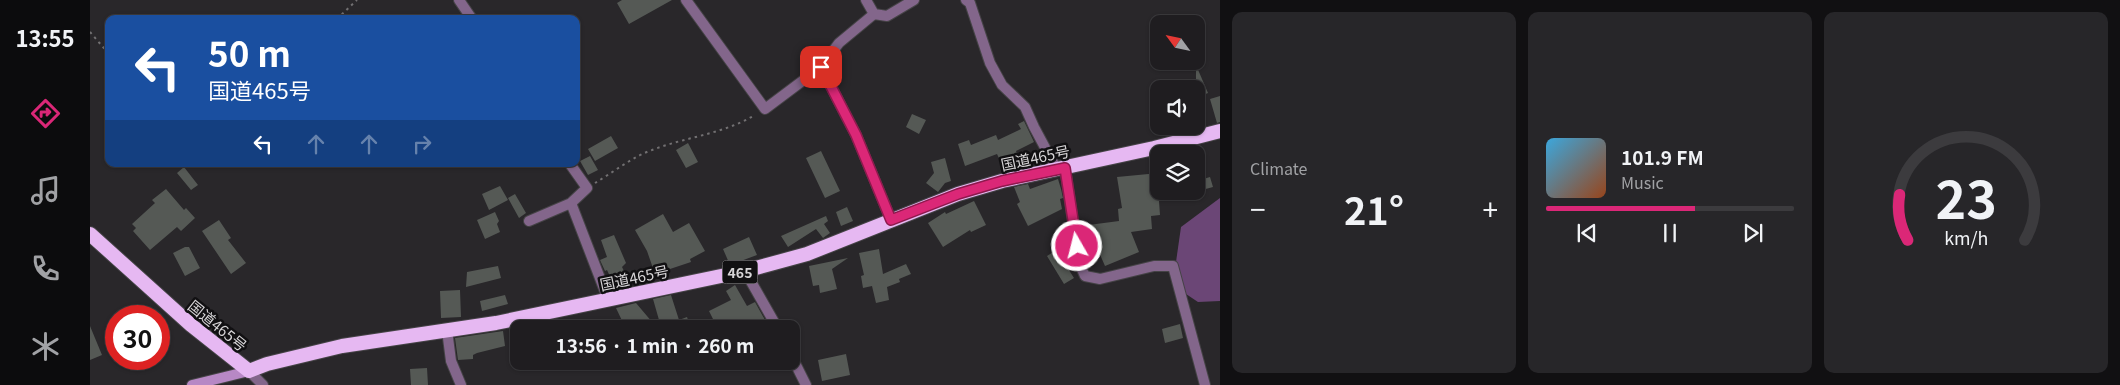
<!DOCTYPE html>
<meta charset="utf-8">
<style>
:root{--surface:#1f1d20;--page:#272629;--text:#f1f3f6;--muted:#a1a2a5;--line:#3c3b3e;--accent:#db2777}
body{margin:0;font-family:Georgia,"Noto Sans JP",serif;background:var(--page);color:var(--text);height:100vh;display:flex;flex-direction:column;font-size:19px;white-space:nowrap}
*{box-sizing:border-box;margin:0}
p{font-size:16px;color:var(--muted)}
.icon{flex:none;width:28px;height:28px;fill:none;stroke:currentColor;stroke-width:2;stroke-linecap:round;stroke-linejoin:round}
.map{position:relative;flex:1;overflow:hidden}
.sheet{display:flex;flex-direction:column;gap:12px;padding:12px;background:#111012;width:900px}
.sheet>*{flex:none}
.hud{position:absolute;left:15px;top:15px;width:475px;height:152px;border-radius:10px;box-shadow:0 1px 4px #0004,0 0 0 1px var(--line);background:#1a4fa0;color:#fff;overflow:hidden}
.needle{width:32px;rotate:303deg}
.tools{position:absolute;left:1060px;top:15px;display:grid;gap:10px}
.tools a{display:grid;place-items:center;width:55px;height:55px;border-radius:10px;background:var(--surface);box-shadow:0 1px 4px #0004,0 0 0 1px var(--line);font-size:25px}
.speed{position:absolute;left:15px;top:305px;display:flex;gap:10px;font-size:25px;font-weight:700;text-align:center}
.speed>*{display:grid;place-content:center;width:65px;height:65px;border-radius:50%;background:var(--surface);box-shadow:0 1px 4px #0004,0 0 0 1px var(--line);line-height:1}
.speed .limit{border:8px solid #d22;background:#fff;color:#111}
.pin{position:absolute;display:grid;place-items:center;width:42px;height:42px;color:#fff;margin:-21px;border-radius:10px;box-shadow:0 2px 8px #0006}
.me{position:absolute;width:55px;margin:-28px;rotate:352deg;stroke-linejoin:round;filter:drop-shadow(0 0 4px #0008)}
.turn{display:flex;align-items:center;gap:18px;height:105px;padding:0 20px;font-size:22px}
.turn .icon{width:65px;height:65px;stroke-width:2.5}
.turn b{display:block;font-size:35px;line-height:42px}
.lanes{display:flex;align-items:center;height:48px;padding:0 20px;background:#0003;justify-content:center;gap:25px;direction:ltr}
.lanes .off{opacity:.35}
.big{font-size:38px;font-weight:700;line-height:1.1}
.sheet .card{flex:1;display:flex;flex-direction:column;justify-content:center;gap:8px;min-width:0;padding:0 18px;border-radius:10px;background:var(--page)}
.sheet .dial{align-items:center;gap:0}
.dial svg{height:130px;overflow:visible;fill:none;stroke:var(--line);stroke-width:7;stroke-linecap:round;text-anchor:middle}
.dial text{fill:var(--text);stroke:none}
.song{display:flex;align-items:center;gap:15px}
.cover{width:60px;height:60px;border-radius:8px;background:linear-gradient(135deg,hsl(200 70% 55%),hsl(20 70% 35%))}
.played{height:5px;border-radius:2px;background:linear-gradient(90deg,var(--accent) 60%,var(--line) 60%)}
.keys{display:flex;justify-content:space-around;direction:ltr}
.heat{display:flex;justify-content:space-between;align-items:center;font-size:28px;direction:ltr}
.sheet .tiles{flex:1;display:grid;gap:12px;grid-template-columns:repeat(3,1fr)}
.trip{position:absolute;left:420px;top:320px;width:290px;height:50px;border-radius:10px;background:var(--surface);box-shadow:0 1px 4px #0004,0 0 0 1px var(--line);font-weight:700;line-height:50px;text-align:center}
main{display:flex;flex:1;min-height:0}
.menu{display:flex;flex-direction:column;width:90px;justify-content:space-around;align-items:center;background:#0c0c0d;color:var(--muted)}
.menu .icon{width:35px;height:35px}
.menu .selected{color:var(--accent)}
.menu b{font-size:22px;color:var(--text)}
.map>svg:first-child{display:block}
.forest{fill:#6b4676}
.building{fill:#555955}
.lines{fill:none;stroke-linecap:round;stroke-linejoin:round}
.minor-casing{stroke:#454346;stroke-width:12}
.tertiary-casing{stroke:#454346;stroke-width:12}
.secondary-casing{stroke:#454346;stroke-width:12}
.trunk-casing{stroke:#454346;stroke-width:16}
.path{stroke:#727072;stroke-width:2;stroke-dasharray:2.5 4;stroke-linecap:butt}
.minor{stroke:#83668b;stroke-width:10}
.tertiary{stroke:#83668b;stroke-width:10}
.secondary{stroke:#b788c5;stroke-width:10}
.trunk{stroke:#e6b8f2;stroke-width:14}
.route-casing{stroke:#8e194d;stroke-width:12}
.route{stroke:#db2777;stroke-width:9}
.labels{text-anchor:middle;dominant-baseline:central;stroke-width:5;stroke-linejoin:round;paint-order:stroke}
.shield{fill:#111012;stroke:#9c9a9c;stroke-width:1}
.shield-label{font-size:14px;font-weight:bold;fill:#d7d5d7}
.street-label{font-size:15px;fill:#d7d5d7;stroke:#111012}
</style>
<main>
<nav class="menu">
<b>13:55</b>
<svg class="icon selected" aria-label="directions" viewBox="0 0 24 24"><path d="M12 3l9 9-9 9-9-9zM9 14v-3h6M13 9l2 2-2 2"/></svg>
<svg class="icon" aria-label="music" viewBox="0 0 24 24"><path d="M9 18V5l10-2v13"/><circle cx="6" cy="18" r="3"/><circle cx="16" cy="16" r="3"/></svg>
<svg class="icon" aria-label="phone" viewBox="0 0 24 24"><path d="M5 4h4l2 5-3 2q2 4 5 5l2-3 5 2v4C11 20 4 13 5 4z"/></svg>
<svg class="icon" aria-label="climate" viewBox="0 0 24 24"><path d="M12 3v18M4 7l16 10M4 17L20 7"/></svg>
</nav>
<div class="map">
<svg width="1130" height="385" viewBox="0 0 1130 385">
<rect width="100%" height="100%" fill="#29272a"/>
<path class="forest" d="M1130,198v103l-22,1 -15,-10 -7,-30 5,-35z"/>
<path class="building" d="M532,0h50l-43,24 -12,-21z
M1106,65l12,28 -12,5v-9h-24l24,-10z
M1130,96v26l-3,1 -7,-24z
M822,114l14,6 -7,14 -13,-7z
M934,121l10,21 -18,9 5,13 -16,7 -8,-17 -32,12 -7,-22 11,-4 2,5 25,-10 2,5 23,-11 -3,-5z
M521,136l7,12 -23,13 -7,-12z
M598,143l10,19 -12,6 -10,-18z
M731,151l19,40 -15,7 -19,-40z
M500,156l8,14 -10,5 -8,-14z
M855,158l6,23 -6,2 -7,9 -12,-9 8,-10 -3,-11z
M94,167l14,18 -7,5 -14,-17z
M1069,173v18h5l1,10h-6l1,14 -9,1 1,13 -21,3 8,20 -34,14 -7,-16 -14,2 -3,-26 38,-5 -1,-12 4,-1 -5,-31z
M1120,177l3,10 -11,3 -2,-10z
M968,179l3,10 2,9 -3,1 2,10 -34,17 -11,-22 3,-2 -6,-15 14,-3 2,5z
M410,186l8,14 -19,10 -7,-16z
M76,189l18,21 2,-2 9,10 -14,13 -4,-4 -27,23 -17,-19 3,-3 -4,-4 23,-21 -3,-3z
M425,194l11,19 -7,5 -11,-20z
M884,201l12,24 -15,7 -1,-2 -27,17 -15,-24 17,-11 1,2z
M757,207l6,14 -12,5 -5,-14z
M405,212l4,9 -2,3 3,8 -15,7 -8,-19z
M573,214l10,18 16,-9 16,28 -15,8 1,3 -36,12 -8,-23 -12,-21z
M736,216l2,5 -4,3 6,9 -7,5 -7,-9 -28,18 -7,-11z
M129,220l12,18 -3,2 18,23 -15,11 -29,-43z
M524,235l12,28 -4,4 6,12 -14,6 -7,-15 -2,1 -5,-11 7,-3 -6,-17z
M659,237l8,18 -27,10 -7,-16z
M95,247h4l11,21 -15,8 -12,-23z
M971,247l10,17 -4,3 7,11 -10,6 -17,-28z
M789,249l4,25 23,-10 5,10 -12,5 1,3 -13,5 2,13 -13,3 -4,-17 -9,2 -2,-12 3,-1 -5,-22z
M758,258l-16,11 5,20 -17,4 -1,-8 -6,1 -4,-20z
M408,266l3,12 -35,9 1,-15z
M645,285l12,21 8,-4 15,27h-52l-9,-18 22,-11 -5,-9z
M370,290l1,27 -20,1 -1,-27z
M415,295l3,9 -26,7 -2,-10z
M581,295l8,25 8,-3 4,12h-32l2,-2 -8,-28z
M546,303l22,26h-32l-10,-21z
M1090,324l3,14 -18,5 -3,-14z
M0,326l12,29 -12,5z
M413,331l2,15 -28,7 -4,2v4l-15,1 -3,-22z
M756,354l4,21 -28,6 -4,-21z
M337,368l1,17h-17l-1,-16z"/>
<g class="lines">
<g class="minor-casing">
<path id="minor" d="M369,0l13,19
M596,0l79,109 56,-42 18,-24 35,-29
M776,0l8,14 13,2 27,-16
M876,0l4,3 20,60 12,22 23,22 9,20 23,43
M731,67l35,68 35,85
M480,164l17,24 -16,15 37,96
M975,168l14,95 6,13 15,3 54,-13h19l32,119
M439,221l42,-18
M655,271l33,58
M357,330l4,31 10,24
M701,355l15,30"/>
</g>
<g class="tertiary-casing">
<path id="tertiary" d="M159,371l14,14"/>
</g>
<g class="secondary-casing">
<path id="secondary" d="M102,385l57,-14"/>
</g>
<g class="trunk-casing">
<path id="trunk" d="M0,234l101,91 58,46 18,-7 75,-18 154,-23 249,-52 62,-17 151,-60 44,-13 152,-33 66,-17"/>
</g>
<path class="path" d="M247,19l20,-19
M0,32l19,22
M505,183c17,-10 39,-27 57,-33 34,-13 71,-16 103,-35"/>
<use href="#minor" class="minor"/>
<use href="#tertiary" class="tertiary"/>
<use href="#secondary" class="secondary"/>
<use href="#trunk" class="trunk"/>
</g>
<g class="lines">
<g class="route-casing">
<path id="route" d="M731,67l35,68 35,85 67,-26 44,-13 63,-13 12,78"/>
</g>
<use href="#route" class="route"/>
</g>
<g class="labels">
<rect class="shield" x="632.5" y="260.5" width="35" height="23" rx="4"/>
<g class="shield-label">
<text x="650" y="272">465</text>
</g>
<g class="street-label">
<text transform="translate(945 157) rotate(-12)">国道465号</text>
<text transform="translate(544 277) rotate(-12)">国道465号</text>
<text transform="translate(128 325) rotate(39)">国道465号</text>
</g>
</g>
</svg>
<div class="tools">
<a><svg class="needle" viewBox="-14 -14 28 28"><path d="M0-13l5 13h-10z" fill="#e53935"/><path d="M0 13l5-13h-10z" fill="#a1a2a5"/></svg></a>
<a><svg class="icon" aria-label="sound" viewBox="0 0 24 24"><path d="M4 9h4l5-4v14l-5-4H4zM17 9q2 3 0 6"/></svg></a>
<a><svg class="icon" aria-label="layers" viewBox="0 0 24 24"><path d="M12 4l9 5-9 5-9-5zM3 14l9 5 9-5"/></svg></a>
</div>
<div class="speed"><div class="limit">30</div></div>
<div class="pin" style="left:731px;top:67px;background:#d93025"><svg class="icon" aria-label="arrive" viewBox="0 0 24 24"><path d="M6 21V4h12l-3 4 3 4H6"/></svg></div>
<svg class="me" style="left:987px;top:246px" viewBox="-20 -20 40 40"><circle r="17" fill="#db2777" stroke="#fff" stroke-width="3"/><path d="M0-11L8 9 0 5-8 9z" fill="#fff"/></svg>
<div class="trip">13:56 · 1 min · 260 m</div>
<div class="hud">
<div class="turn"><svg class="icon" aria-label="left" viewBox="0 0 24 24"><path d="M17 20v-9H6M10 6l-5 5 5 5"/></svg><div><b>50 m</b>国道465号</div></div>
<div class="lanes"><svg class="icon" aria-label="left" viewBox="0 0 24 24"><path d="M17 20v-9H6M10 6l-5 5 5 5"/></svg><svg class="icon off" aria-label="ahead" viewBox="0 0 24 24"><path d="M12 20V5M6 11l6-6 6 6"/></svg><svg class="icon off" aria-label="ahead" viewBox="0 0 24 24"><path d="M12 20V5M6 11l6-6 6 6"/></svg><svg class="icon off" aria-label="right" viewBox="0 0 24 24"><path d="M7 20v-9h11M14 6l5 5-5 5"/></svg></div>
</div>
</div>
<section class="sheet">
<div class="tiles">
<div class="card"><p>Climate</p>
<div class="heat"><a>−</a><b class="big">21°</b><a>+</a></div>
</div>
<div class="card">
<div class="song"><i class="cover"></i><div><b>101.9 FM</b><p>Music</p></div></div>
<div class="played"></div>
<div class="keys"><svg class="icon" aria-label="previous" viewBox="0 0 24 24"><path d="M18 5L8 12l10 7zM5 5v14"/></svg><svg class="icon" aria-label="pause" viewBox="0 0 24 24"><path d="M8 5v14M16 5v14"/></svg><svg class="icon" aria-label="next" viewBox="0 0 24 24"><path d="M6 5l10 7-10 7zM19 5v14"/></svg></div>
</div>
<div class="card dial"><svg viewBox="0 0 100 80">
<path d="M14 69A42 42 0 1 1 86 69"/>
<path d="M14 69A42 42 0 0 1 9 41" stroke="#db2777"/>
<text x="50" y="56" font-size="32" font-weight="700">23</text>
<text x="50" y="72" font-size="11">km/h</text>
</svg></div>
</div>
</section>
</main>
